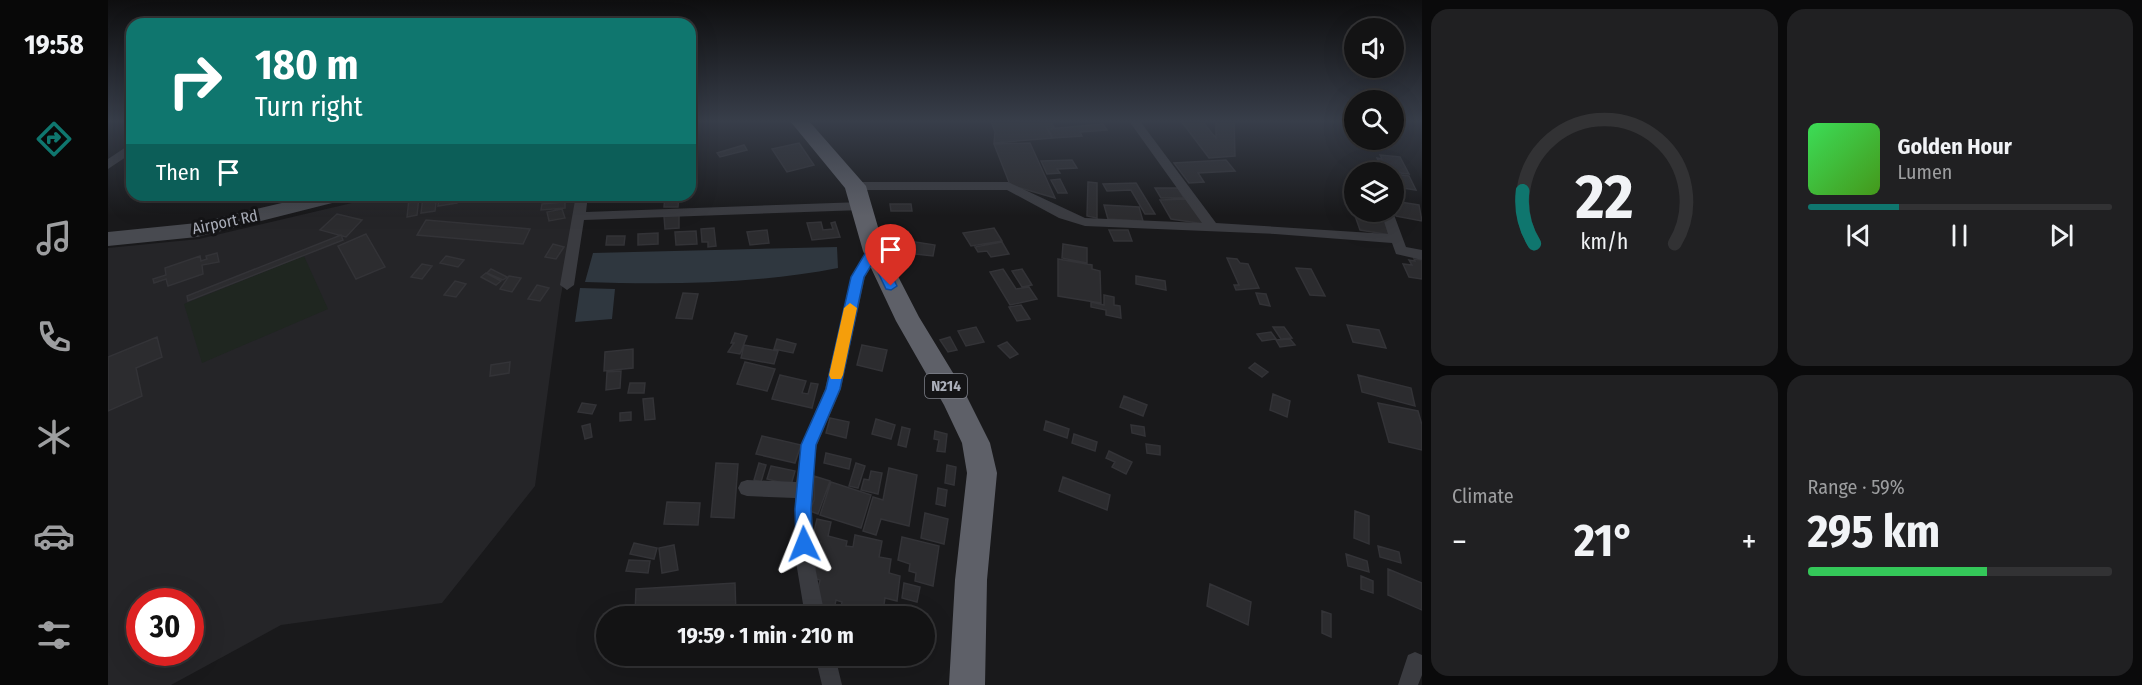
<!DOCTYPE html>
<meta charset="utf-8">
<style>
:root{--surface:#131314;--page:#202022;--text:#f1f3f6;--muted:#9d9ea0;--line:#323234;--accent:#0f766e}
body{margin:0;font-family:"Fira Sans Condensed",sans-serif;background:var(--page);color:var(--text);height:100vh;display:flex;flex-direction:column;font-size:22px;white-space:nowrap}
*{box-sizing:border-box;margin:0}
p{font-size:20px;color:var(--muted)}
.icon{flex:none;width:33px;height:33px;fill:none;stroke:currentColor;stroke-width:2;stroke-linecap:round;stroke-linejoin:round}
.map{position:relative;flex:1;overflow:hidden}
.drawer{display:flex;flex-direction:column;gap:9px;padding:9px;background:#0a0a0b;width:720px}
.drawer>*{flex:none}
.top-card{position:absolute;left:18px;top:18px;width:570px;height:183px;border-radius:18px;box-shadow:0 6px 24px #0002,0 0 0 2px var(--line);background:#0f766e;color:#fff;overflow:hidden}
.controls{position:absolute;left:1236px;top:18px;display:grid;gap:12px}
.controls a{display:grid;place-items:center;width:60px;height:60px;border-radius:50%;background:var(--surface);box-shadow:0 6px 24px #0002,0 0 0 2px var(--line);font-size:30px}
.speed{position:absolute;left:18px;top:588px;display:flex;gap:12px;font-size:30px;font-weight:700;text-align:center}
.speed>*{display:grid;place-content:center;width:78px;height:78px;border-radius:50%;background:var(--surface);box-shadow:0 6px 24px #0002,0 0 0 2px var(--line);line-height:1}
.speed .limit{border:9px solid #d22;background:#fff;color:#111}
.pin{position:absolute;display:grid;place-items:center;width:51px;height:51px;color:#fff;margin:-62px -26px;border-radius:50% 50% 50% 0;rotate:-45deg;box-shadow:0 0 6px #0007}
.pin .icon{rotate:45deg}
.me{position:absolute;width:66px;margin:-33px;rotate:358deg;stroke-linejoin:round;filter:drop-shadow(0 0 4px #0008)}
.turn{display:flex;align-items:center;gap:21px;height:126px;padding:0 30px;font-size:27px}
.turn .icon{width:78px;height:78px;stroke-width:2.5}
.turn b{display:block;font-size:42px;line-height:51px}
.then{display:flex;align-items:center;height:57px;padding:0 30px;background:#0003;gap:12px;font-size:22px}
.big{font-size:45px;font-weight:700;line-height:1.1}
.drawer .widget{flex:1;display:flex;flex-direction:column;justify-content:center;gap:9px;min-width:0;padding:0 21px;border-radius:18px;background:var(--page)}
.drawer .dial{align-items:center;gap:0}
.dial svg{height:156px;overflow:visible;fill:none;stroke:var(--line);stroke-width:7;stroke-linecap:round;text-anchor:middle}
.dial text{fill:var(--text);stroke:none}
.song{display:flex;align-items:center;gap:18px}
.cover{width:72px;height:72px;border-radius:9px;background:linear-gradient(135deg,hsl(130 70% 55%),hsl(100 70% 35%))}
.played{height:6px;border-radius:3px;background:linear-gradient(90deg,var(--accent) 30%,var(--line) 30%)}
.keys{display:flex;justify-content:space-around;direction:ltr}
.heat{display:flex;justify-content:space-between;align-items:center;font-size:33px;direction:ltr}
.charge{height:9px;border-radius:4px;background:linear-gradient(90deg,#34c759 59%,var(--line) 0)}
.drawer .tiles{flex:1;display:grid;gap:9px;grid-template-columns:repeat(2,1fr)}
.trip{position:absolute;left:488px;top:606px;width:339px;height:60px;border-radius:30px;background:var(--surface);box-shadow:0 6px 24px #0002,0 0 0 2px var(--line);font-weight:700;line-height:60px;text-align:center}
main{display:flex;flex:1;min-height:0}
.tabs{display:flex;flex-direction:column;width:108px;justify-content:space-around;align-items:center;background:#080808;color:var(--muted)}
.tabs .icon{width:42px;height:42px}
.tabs .selected{color:var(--accent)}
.tabs b{font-size:27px;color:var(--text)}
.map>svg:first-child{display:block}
.built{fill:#252528;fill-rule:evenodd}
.green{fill:#1f2620}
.water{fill:#2f373f}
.building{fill:#2c2c2f;stroke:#333337;stroke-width:1.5}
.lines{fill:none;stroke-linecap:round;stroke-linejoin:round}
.minor{fill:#3a3b40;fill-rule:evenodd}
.secondary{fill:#484a50;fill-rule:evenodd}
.trunk{fill:#5e6068;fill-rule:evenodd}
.route{fill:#1a73e8;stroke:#114b97;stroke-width:1.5}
.slow{fill:#f59e0b}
.labels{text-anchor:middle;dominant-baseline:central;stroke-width:6;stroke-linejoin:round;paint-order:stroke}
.shield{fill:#141416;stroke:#7e8089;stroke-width:1.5}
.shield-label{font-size:15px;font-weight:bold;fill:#abafba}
.street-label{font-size:16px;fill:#abafba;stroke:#141416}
</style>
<main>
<nav class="tabs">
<b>19:58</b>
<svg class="icon selected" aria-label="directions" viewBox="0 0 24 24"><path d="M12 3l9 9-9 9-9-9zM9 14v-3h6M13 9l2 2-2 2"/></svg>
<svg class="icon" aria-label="music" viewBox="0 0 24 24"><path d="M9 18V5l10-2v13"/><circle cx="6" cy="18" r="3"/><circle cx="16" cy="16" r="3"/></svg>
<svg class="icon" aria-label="phone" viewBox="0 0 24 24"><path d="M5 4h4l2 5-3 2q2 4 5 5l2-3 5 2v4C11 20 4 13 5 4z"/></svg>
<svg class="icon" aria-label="climate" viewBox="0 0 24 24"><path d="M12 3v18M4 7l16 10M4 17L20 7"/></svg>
<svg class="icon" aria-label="car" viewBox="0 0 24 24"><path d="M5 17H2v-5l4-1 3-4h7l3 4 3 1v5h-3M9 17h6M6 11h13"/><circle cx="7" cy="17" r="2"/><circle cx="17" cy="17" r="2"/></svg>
<svg class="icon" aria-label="filters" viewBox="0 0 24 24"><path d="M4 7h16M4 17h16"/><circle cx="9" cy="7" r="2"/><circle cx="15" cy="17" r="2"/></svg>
</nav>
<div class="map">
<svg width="1314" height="685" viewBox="0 0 1314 685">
<rect width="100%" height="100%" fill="#19191b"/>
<path class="built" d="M278,195h193l-19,106 -25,185 -93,117 -161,22 -110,60h-63v-437l91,-9zM32,602h50v50h-50z"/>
<path class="green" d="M196,256l24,53 -126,54 -18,-59z"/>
<path class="water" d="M729,247l1,21c-83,16 -169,17 -253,14l8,-29z
M472,288l35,1 -3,30 -37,3z"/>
<path class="building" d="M883,121h59l4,6h-8l6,11 -58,5 1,-11z
M1073,121h21l14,17v-17h18l1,35 -26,2z
M995,124l4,6 -27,2 2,4 -29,2 -5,-9z
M691,143l15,22 -27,7 -15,-23z
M922,143l25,55 -45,-13 -16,-41z
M636,145l3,5 -27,7 -3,-4z
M1272,155l20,2 9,17 -25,-3 -10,-10 5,1 -2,-4 5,1z
M964,160l5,8 -20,1 3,4 -13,1 -6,-13z
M1118,160l9,11 -37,2 6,9 -15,1 -15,-20z
M1286,174l15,2 7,14 -20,-3 -2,-2z
M952,179l7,14h-9l-7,-13z
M980,182l9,1v35l-10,-2z
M1028,183l19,31h-10l-14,-24 -24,1 -4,-7z
M1047,188h23l6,10h-23z
M329,195l-2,16 -14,2 2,-16z
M331,195h19l-1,8 -19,3z
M557,195h14l-1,12h-14z
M311,197l-2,18 -10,2 2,-18z
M1081,199l16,25 -34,-5 -11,-19z
M1286,201l25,4 3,16 -26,-5 -2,-5z
M457,202v6l-24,2 1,-6z
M782,204h21l1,7h-21z
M996,205l35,2 4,14 -35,-2z
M1244,207l2,1v4h8l1,3 21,3 7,17 -31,-5z
M454,209l3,9 -16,3 -2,-9z
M229,214l25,6 -16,17 -26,-7z
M571,215v13l-14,1 -1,-13z
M318,220l104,9 -7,15 -106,-9z
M713,222l2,8 10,-1 -2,-6 4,-1 5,15 -28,3 -5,-17z
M606,228l2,18 -8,1v-5h-6l-1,-13z
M886,228l8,13 -31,5 -8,-13z
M659,230l2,13 -19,2 -3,-13z
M1001,230h19l4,11h-18z
M588,231l1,13 -21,1 -1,-13z
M550,233v11l-20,1v-11z
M258,234l19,33 -29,12 -18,-33z
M233,235l2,5 -155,61 -1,-5z
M499,236h18l-1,9h-18z
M801,241l26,4 -2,11 -36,-4 2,-8 9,2z
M894,242l7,12 -18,3 -4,-6 -9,1 -3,-5z
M445,244l11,3 -8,12 -11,-2z
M955,244l24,4v15l-25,-5z
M109,253l2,9 -17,3 1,9 -35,12 -2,-7 -12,4 -1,-4 13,-4 -1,-7 35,-12 1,5 6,-2 -1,-3z
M338,256l18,4 -6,7 -18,-4z
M1119,258l10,1 3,4 8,1 11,24 -23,2 -2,-5h5z
M950,259l34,6v4l8,2 1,32 -43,-7z
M1306,259l8,1v19l-13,-2 -6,-13 9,1 -3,-5 6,1z
M314,264l10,2 -10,13 -11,-2z
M1188,268l15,1 14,27 -15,-1z
M383,269l16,8 -4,3 -16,-7z
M895,269l13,20 13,-2 8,12 -27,6 -20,-33z
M914,269l10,16 -10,2 -10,-16z
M378,273l15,8 -5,4 -15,-8z
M401,276l12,2 -9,14 -12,-3z
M1028,276l29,5 1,9 -30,-6z
M347,281l11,3 -10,13 -12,-2z
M429,285l12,3 -9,13 -12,-2z
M575,293l15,1 -6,25 -16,-1z
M1148,293l10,1 4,12 -10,-2z
M996,295l10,2v8l6,1 1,12 -15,-3v-5l-15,-3v-5l13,3z
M913,305l9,14 -13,2 -8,-14z
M1239,325l32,5 7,18 -33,-6z
M868,327l8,15 -18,4 -8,-15z
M1165,327h11l8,11 -11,1z
M1163,332l5,7 -14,2 -5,-7z
M627,333l12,3 -7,18 -12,-2 6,-9h-3z
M49,337l5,20 -26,11 6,28 -34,15v-54z
M842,337l7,13 -9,2 -8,-12z
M669,339l19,5 -3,9 -19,-4z
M1182,339l5,6 -15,2 -4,-7z
M899,342l11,12 -8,4 -12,-12z
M636,345l34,6 -4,13 -33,-6z
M754,345l25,5 -5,21 -25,-6z
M525,349v19l-29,3 1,-19z
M402,362l-1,11 -19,3 1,-11z
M637,362l30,7 -8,22 -30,-7z
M1147,363l13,9 -6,5 -13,-9z
M513,371l-1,17 -14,2 1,-18z
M672,375l26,6 -4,12 6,1 3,-11 7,1 -6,24 -40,-9z
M1250,375l53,13 4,18 -53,-14z
M522,383h15l-1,10h-16z
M1165,394l17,7 -3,16 -17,-7z
M1016,396l23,9 -4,11 -23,-9z
M545,398l2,21 -10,1 -2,-21z
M474,403l14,2 -4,9 -14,-2z
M1270,403l40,8 4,14v25l-33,-8z
M523,412v8l-11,1v-8z
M722,418l19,4 -3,16 -20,-5z
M768,419l19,6 -4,14 -19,-5z
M938,421l23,8 -2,9 -23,-8z
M482,424l2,13 -7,2 -3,-13z
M1023,425l13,2 1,9 -13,-3z
M794,427l8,2 -4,18 -8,-2z
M827,431l12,3 -2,18 -8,-1 2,-11 -5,-1z
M966,434l23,8 -2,9 -23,-8z
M654,436l39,9 -6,18 -39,-9z
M1038,444l14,2v9l-13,-2z
M1001,451l23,11 -6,12 -14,-7 3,-5 -9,-4z
M718,453l25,6 -2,10 -25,-6z
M608,463l22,1 -4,54 -23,-1z
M651,463l7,2 -5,17 -7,-2z
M748,463l9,3 -7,22 -9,-2z
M839,465l9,2 -2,18 -9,-2z
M663,466l24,5 -4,14 -24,-6z
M781,468l28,7 -8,51 -28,-7 -5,16 -13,-4 10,-34 10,3z
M763,471l11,2 -4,21 -17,-4 3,-11 5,1z
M706,476l16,5 -12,33 -8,-3 4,-11z
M955,477l47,18 -3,15 -48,-19z
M723,482l40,13 -10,33 -41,-13z
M830,488l9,2 -2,16 -9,-2z
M559,502l33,1 -2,22 -34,-1z
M1247,511l14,5v28l-15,-6z
M817,513l23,6 -4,25 -23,-6z
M709,519l14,3 -3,14 19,5 -1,5 7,1 2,-12 27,6 -3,16 12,2 -2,14 11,3 -3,25 -12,-3 -2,13 -12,-3 -2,8h-30l3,-14 -6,-2 -2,9 -19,-5 5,-24 -7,-2 8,-36 -9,-2z
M794,537l37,9 -6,40 -18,-5 1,-8 -7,-2 1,-7 -12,-4z
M526,543l23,5 -3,11 -24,-5z
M566,545l4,25 -16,3 -3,-25z
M1270,546l21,6 2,11 -21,-6z
M1238,554l21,7 2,11 -21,-6z
M521,560l21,1 -2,12 -22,-2z
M1280,569l34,14v27l-34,-15z
M1253,576l12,5v12l-12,-4z
M627,583l1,33h-101l1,-27z
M796,583l16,4 -3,15 -15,-4z
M1102,584l41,18 -3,23 -41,-19z
M1214,611l9,3v23l-9,-4z"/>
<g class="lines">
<path class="minor" d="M1021,121h11l76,102 172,11 -7,-22h12l13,35 16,3v10l-26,-6 -4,-11 -117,-9 -190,-8 -26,-8 -52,-28h-152l-6,-4 6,-4h153l77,36 117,5z
M24,143v10l-24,16v-10z
M1264,166l4,1 2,5h-12l2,-5z
M468,195h12l-2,17 276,-10 6,4 -6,4 -278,10 -10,65 -7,5 -7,-5z
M766,246l7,5 -16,26 -24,112 -24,56 -3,16 -2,48 2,53 11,54h-20l-9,-54 -1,-64 -48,-2 -6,-2 -3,-6 3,-6 6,-2 49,2 5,-37 24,-56 26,-112 18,-29z
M1307,652l7,3v20l-4,10h-20l10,-30z
M707,656h20l7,29h-20z"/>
<path class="secondary" d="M208,195h34l-2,4 -151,38 -89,9v-14l89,-9z"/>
<path class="trunk" d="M682,121h19l57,65 19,65 34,66 45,74 26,52 7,30 -10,107 -2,105h-36l6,-105 12,-107 -5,-30 -18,-38 -48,-84 -33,-70 -18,-63z"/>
</g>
<linearGradient id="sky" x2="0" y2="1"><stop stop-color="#0e0e0f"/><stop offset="0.56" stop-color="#383e4a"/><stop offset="1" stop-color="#383e4a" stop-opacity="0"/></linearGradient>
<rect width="1314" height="216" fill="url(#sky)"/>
<path class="route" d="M766,246l6,4 17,36 -6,4 -5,-1 -13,-27 -9,15 -24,112 -24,56 -5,64 2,35 -3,6 -6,2 -6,-2 -2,-6 -1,-35 6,-64 25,-56 25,-112 18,-30z"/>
<path class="slow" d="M742,303l7,5 -14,67 -2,4h-10l-2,-4 15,-67z"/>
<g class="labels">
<rect class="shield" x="817" y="374" width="42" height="24" rx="4.5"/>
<g class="shield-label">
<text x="838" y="386">N214</text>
</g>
<g class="street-label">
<text transform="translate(117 222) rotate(-12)">Airport Rd</text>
</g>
</g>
</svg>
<div class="controls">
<a><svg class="icon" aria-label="sound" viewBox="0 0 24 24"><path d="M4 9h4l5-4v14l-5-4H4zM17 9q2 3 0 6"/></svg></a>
<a><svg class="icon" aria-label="search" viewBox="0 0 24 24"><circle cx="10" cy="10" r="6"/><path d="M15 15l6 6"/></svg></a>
<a><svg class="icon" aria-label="layers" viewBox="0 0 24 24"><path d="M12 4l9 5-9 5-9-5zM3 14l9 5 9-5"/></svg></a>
</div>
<div class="speed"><div class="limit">30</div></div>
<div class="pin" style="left:783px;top:286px;background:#d93025"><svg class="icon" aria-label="arrive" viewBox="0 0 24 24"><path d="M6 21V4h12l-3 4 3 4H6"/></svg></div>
<svg class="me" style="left:696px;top:544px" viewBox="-20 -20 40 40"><path d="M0-17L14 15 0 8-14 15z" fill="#1a73e8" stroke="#fff" stroke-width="4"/></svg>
<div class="trip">19:59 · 1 min · 210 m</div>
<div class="top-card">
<div class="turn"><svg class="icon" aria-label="right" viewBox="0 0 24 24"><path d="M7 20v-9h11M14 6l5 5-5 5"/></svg><div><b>180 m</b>Turn right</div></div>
<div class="then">Then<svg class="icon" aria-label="arrive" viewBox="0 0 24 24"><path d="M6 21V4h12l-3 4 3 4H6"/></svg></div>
</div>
</div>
<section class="drawer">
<div class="tiles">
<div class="widget dial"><svg viewBox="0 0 100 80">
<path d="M14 69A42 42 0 1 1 86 69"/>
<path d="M14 69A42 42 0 0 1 8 42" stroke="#0f766e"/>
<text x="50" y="56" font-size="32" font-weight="700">22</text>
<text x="50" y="72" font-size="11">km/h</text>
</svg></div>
<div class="widget">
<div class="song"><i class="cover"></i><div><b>Golden Hour</b><p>Lumen</p></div></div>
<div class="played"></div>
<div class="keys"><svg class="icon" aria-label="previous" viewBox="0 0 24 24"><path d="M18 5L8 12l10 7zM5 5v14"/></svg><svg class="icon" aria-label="pause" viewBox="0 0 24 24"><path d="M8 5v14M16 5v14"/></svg><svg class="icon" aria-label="next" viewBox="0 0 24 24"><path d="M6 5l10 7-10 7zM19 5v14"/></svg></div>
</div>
<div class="widget"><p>Climate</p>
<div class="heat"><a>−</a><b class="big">21°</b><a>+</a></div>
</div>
<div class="widget"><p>Range · 59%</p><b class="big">295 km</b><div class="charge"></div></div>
</div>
</section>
</main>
